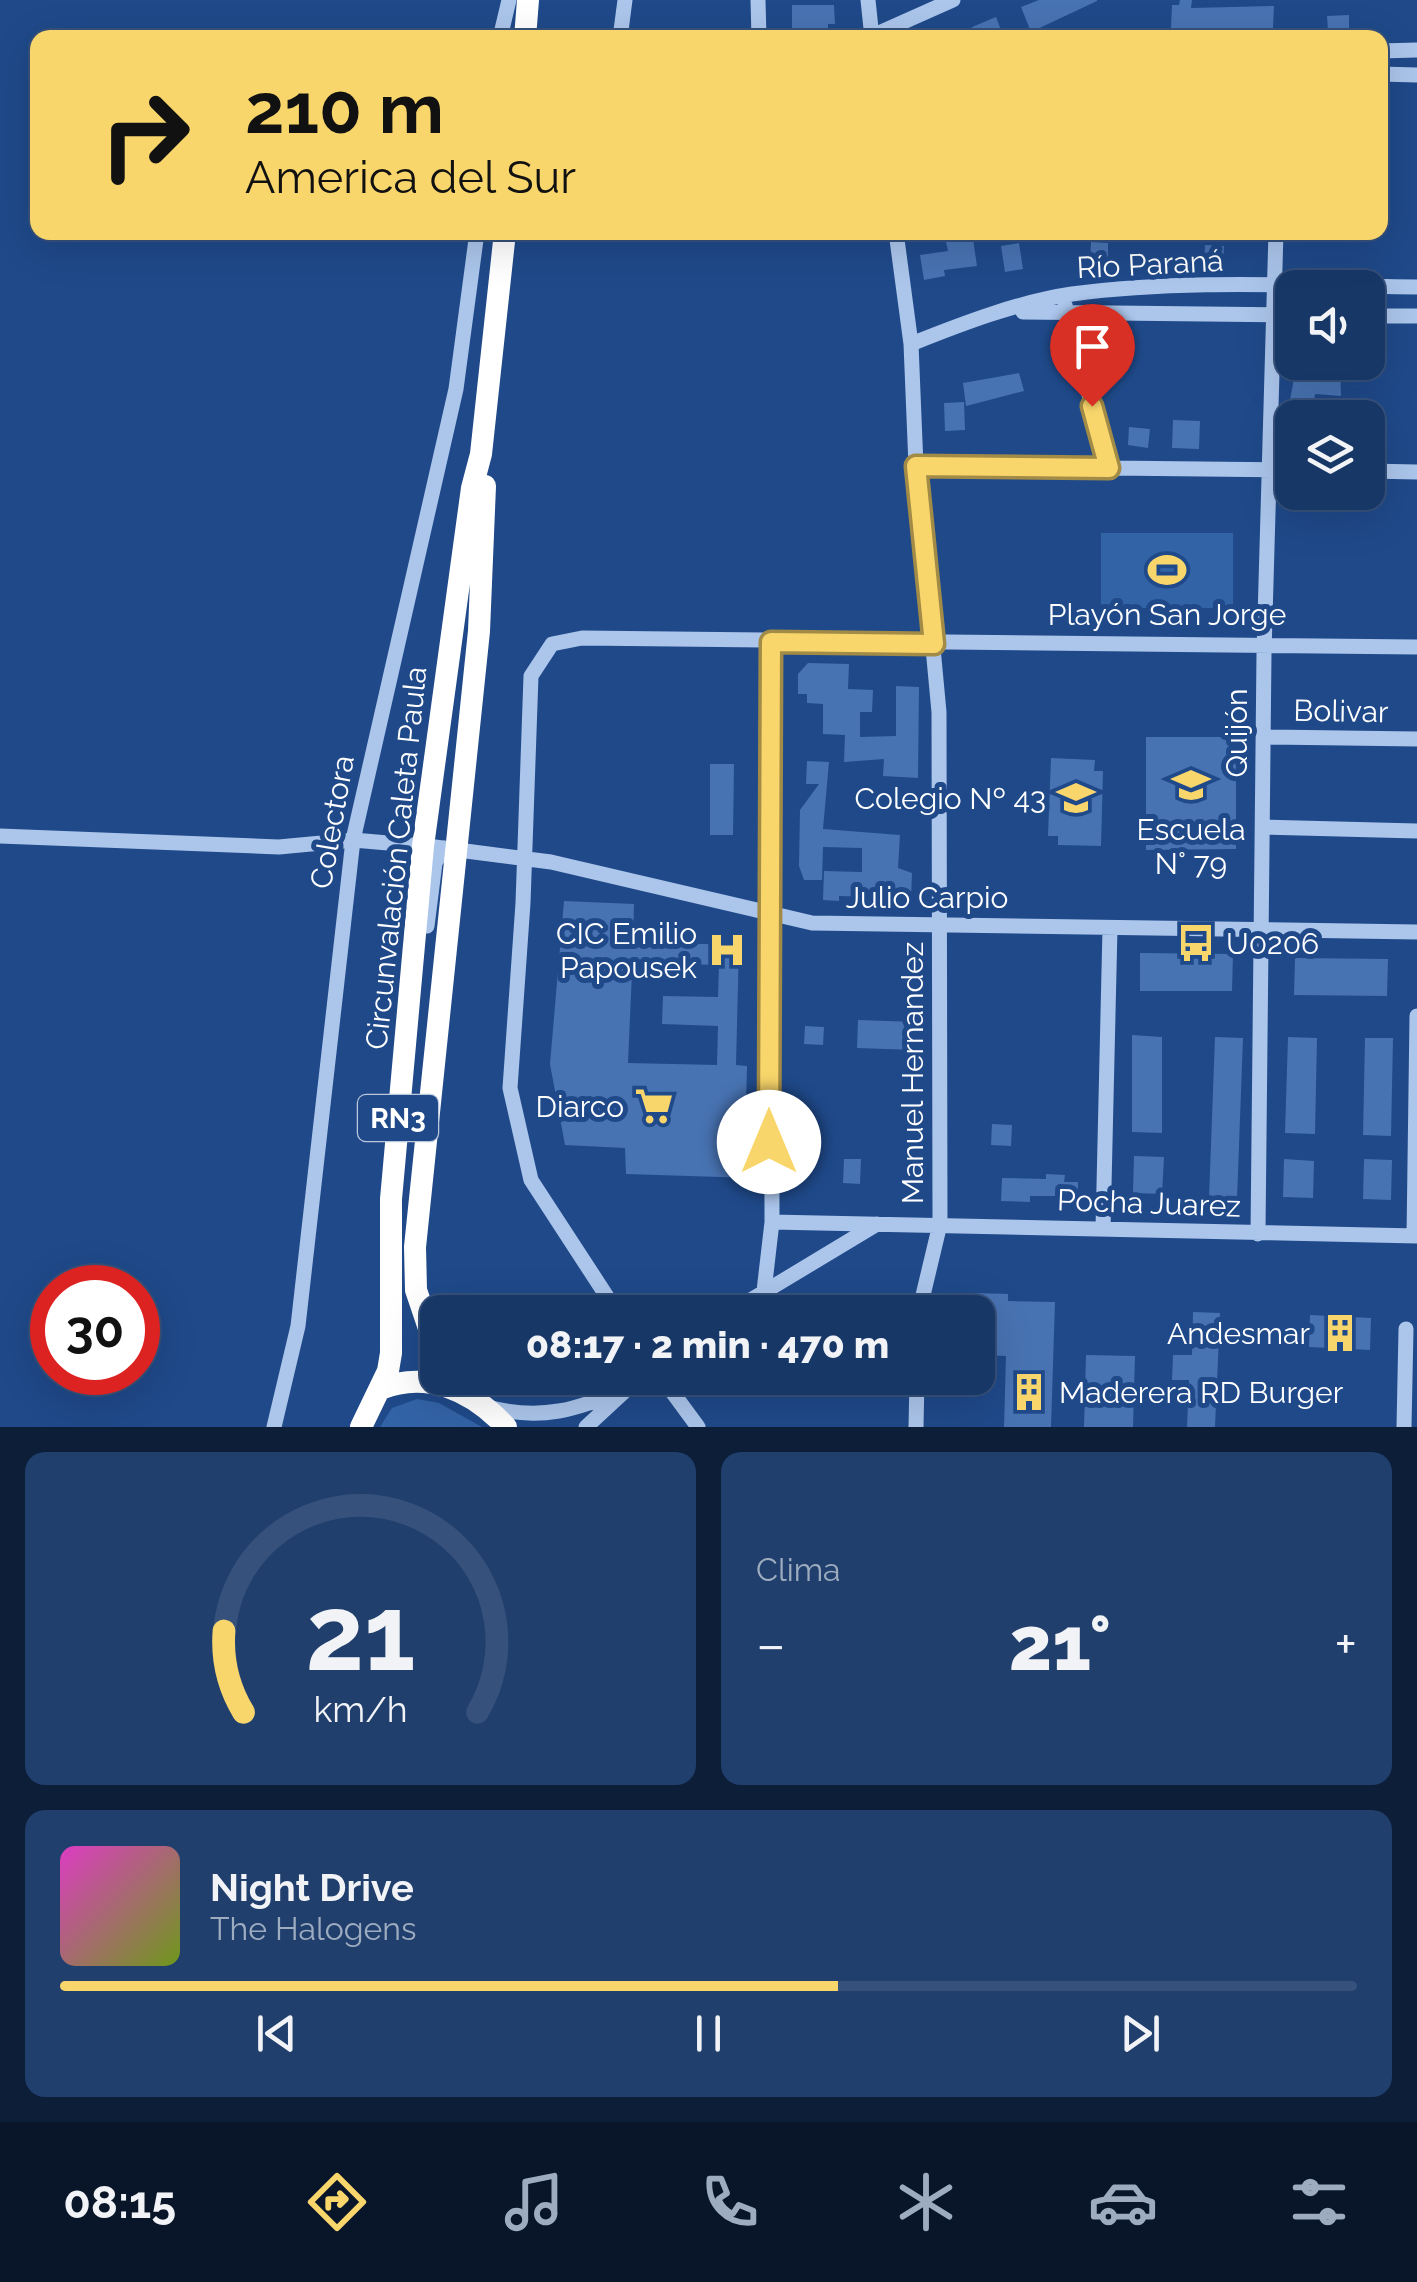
<!DOCTYPE html>
<html lang="es">
<meta charset="utf-8">
<style>
:root{--surface:#173767;--page:#203f6d;--text:#f1f3f6;--muted:#9eacc0;--line:#36517b;--accent:#f9d66b}
body{margin:0;font-family:Raleway,sans-serif;background:var(--page);color:var(--text);height:100vh;display:flex;flex-direction:column;font-size:38px;white-space:nowrap}
*{box-sizing:border-box;margin:0}
p{font-size:32px;color:var(--muted)}
.icon{flex:none;width:55px;height:55px;fill:none;stroke:currentColor;stroke-width:2;stroke-linecap:round;stroke-linejoin:round}
.map{position:relative;height:1427px;overflow:hidden}
.details{display:flex;flex-direction:column;gap:25px;padding:25px;background:#0d1e39;flex:1}
.details>*{flex:none}
.guide{position:absolute;left:30px;top:30px;width:1358px;height:210px;border-radius:20px;box-shadow:0 10px 40px #0002,0 0 0 2px var(--line);background:#f9d66b;color:#111;overflow:hidden}
.controls{position:absolute;left:1275px;top:270px;display:grid;gap:20px}
.controls a{display:grid;place-items:center;width:110px;height:110px;border-radius:20px;background:var(--surface);box-shadow:0 10px 40px #0002,0 0 0 2px var(--line);font-size:50px}
.speed{position:absolute;left:30px;top:1265px;display:flex;gap:20px;font-size:50px;font-weight:700;text-align:center}
.speed>*{display:grid;place-content:center;width:130px;height:130px;border-radius:50%;background:var(--surface);box-shadow:0 10px 40px #0002,0 0 0 2px var(--line);line-height:1}
.speed .limit{border:15px solid #d22;background:#fff;color:#111}
.pin{position:absolute;display:grid;place-items:center;width:85px;height:85px;color:#fff;margin:-102px -42px;border-radius:50% 50% 50% 0;rotate:-45deg;box-shadow:0 0 10px #0007}
.pin .icon{rotate:45deg}
.me{position:absolute;width:110px;margin:-55px;rotate:0deg;stroke-linejoin:round;filter:drop-shadow(0 0 8px #0008)}
.turn{display:flex;align-items:center;gap:35px;height:210px;padding:0 50px;font-size:45px}
.turn .icon{width:130px;height:130px;stroke-width:2.5}
.turn b{display:block;font-size:70px;line-height:85px}
.big{font-size:75px;font-weight:800;line-height:1.1}
.details .card{flex:1;display:flex;flex-direction:column;justify-content:center;gap:15px;min-width:0;padding:0 35px;border-radius:20px;background:var(--page)}
.details .dial{align-items:center;gap:0}
.dial svg{height:260px;overflow:visible;fill:none;stroke:var(--line);stroke-width:7;stroke-linecap:round;text-anchor:middle}
.dial text{fill:var(--text);stroke:none}
.song{display:flex;align-items:center;gap:30px}
.cover{width:120px;height:120px;border-radius:15px;background:linear-gradient(135deg,hsl(310 70% 55%),hsl(80 70% 35%))}
.played{height:10px;border-radius:5px;background:linear-gradient(90deg,var(--accent) 60%,var(--line) 60%)}
.keys{display:flex;justify-content:space-around;direction:ltr}
.heat{display:flex;justify-content:space-between;align-items:center;font-size:55px;direction:ltr}
.details .tiles{flex:1;display:grid;gap:25px;grid-template-columns:1fr 1fr}
.card:last-child{grid-column:span 2}
.trip{position:absolute;left:420px;top:1295px;width:575px;height:100px;border-radius:20px;background:var(--surface);box-shadow:0 10px 40px #0002,0 0 0 2px var(--line);font-weight:800;line-height:100px;text-align:center}
.menu{display:flex;height:160px;justify-content:space-around;align-items:center;background:#091629;color:var(--muted)}
.menu .icon{width:70px;height:70px}
.menu .selected{color:var(--accent)}
.menu b{font-size:45px;color:var(--text)}
.map>svg:first-child{display:block}
.green{fill:#3363a7}
.building{fill:#4873b2;fill-rule:evenodd}
.lines{fill:none;stroke-linecap:round;stroke-linejoin:round}
.minor{stroke:#abc5eb;stroke-width:15}
.highway{stroke:#fff;stroke-width:22}
.route-casing{stroke:#a28b46;stroke-width:25}
.route{stroke:#f9d66b;stroke-width:18}
.labels{text-anchor:middle;dominant-baseline:central;stroke-width:10;stroke-linejoin:round;paint-order:stroke}
.shield{fill:#1f4989;stroke:#bcc8dc;stroke-width:2.5}
.shield-label{font-size:28px;font-weight:bold;fill:#fff}
.street-label{font-size:30px;fill:#fff;stroke:#1f4989}
.poi-label{font-size:30px;fill:#fff;stroke:#1f4989;text-anchor:end}
</style>
<div class="map">
<svg width="1417" height="1427" viewBox="0 0 1417 1427">
<rect width="100%" height="100%" fill="#1f4989"/>
<path class="green" d="M1101,533h132v75h-132z
M417,1399l22,4 43,24h-102l12,-19z"/>
<path class="building" d="M1039,0h58v1l-66,31 -10,-25z
M1180,0h12l-1,8 83,-2 -1,22h-102l1,-23h7z
M792,5h42l1,19h-7v14h-36z
M1349,15v15h-21l-1,-14z
M996,17l8,21h-28l-4,-11z
M972,232l5,34 -33,4 1,6 -21,4 -4,-25 28,-4 -2,-9z
M1091,242l17,1v25l-18,-1z
M1019,243l4,26 -18,3 -4,-26z
M1205,245l19,1 -1,26 -19,-1z
M1297,362h43l1,34 -26,-2 -1,7 -24,-1z
M1019,373l5,18 -58,15 -3,-23z
M964,402l1,28 -20,1 -1,-28z
M1173,420l27,1 -1,28 -27,-1z
M1129,427l21,2 -2,19 -20,-3z
M808,663l41,1 -1,25 25,1 -1,22h-12v25l36,-1v-50l23,1 -1,91 -35,-2 1,-17 -40,3 1,-27 -22,-1v-30l-16,-1v-9h-9v-20z
M1229,729h19v37h-12v83l-90,1v-113h83z
M1051,758l44,2 -1,11h9l-2,75 -43,-1v-9h-10z
M807,761l22,1 -6,67 77,6 -2,33 14,5 -1,25 -72,-2v5l-16,-1 1,-29 38,1v-24l-39,-1 -1,33h-18l-5,-14 1,-56 19,-26h-13z
M710,764h24l-1,71h-23z
M564,901l70,3 -1,38 106,3 -3,120 11,1 -2,83h8l-1,29 -126,-4 -1,-26 -60,-3 -15,-81zM660,963l59,2 -1,32 -55,-1 -1,28 56,2 -1,39 -89,-2 4,-91 28,1z
M1140,953l93,1 -1,37h-92z
M1295,958l93,1 -1,37 -93,-1z
M858,1020l57,2 -1,28 -57,-2z
M805,1026l19,1 -1,18 -19,-1z
M1132,1035l30,2v96l-30,-1z
M1215,1037l28,1 -6,161 -28,-1z
M1288,1037l29,1 -2,96 -30,-1z
M1365,1038h28l-2,98 -28,-1z
M992,1124l20,1 -1,21 -20,-1z
M1134,1156l30,1 -2,37 -29,-1z
M844,1159h17l-1,25 -17,-1z
M1284,1159l30,2 -1,37 -30,-1z
M1364,1159l28,1 -1,40 -28,-1z
M1046,1174l19,1 -1,7h14v14h-48v6l-29,-1 1,-23 44,1z
M974,1293l34,1v7l47,1 -4,125h-47l2,-71 -28,-1z
M1193,1312l27,1 -5,114h-28l2,-47h-17l1,-25h19z
M1310,1315l61,3 -1,32 -61,-3z
M1086,1355l49,1 -2,71h-49z"/>
<g class="lines">
<path class="minor" d="M758,0l1,38
M868,0l4,38
M872,36l81,-36
M500,38l9,-38
M620,38l5,-38
M1380,51l37,-1
M1380,74l37,1
M896,232l15,112 5,122 23,246 1,512 -21,88
M1065,305l44,164
M1023,312l269,3
M1368,316h49
M911,344c50,-20 107,-42 161,-50 112,-15 231,-8 345,-7
M916,466l376,4
M1368,471l49,1
M1264,737l153,2
M1264,827l153,4
M0,836l279,11 74,-7 82,7 116,15 261,61 605,9
M427,926l8,-63 9,-15
M772,1222l645,14
M1103,1229l7,-301
M1258,1234l6,-581 12,-421
M1414,1236l3,-220
M764,1291l8,-69 -1,-580
M617,1312l-86,-132 -21,-92 13,-185 8,-227 21,-32 30,-6 835,9
M731,1312l146,-88
M662,1378l36,49
M487,1407c54,14 91,3 140,-19
M274,1427l24,-101 55,-486 103,-451 21,-157
M586,1427l53,-49
M916,1427l1,-49
M1404,1427l2,-98"/>
<path class="highway" d="M525,38l3,-38
M438,1355l-22,-65 -1,-43 64,-616 6,-145
M380,1389c47,-19 92,1 126,38
M361,1427l27,-56 3,-18v-154l32,-353 49,-358 9,-34 24,-222"/>
</g>
<g class="lines">
<g class="route-casing">
<path id="route" d="M769,1142l2,-500 163,2 -18,-178 193,2 -17,-62"/>
</g>
<use href="#route" class="route"/>
</g>
<defs>
<g id="stadium-bare" transform="scale(3)"><path d="M0-5a6.5 5 0 1 0 0 10a6.5 5 0 1 0 0-10ZM-3.5-1.8h7v3.6h-7Z" fill="#f9d66b" stroke="#1f4989" stroke-width="2.5" paint-order="stroke"/></g>
<g id="school-bare" transform="scale(3)"><path d="M0-5L7-2L0 1L-7-2ZM-4 1L0 2.5L4 1V4Q0 6-4 4Z" fill="#f9d66b" stroke="#1f4989" stroke-width="2.5" paint-order="stroke"/></g>
<g id="bus-bare" transform="scale(3)"><path d="M-5-6H5V4H4V6H2V4H-2V6H-4V4H-5ZM-3.5-4V0h7V-4ZM-3.5 1.2v1.5H-2V1.2ZM2 1.2v1.5H3.5V1.2Z" fill="#f9d66b" stroke="#1f4989" stroke-width="2.5" paint-order="stroke"/></g>
<g id="hospital-bare" transform="scale(3)"><path d="M-5-5h3v3.5h4V-5h3V5h-3V1.5h-4V5h-3Z" fill="#f9d66b" stroke="#1f4989" stroke-width="2.5" paint-order="stroke"/></g>
<g id="supermarket-bare" transform="scale(3)"><path d="M-6-5.5h2.5l.6 2H6L4.5 2H-2.5L-4.4-4H-6ZM-1.5 3.2a1.3 1.3 0 1 0 .1 0ZM3 3.2a1.3 1.3 0 1 0 .1 0Z" fill="#f9d66b" stroke="#1f4989" stroke-width="2.5" paint-order="stroke"/></g>
<g id="building-bare" transform="scale(3)"><path d="M-4-6H4V6H1V3H-1V6H-4ZM-2.5-4.3h1.7v1.8h-1.7ZM.8-4.3h1.7v1.8H.8ZM-2.5-1h1.7V.8h-1.7ZM.8-1h1.7V.8H.8Z" fill="#f9d66b" stroke="#1f4989" stroke-width="2.5" paint-order="stroke"/></g>
</defs>
<g fill-rule="evenodd">
<use href="#stadium-bare" x="1167" y="570"/>
<use href="#school-bare" x="1191" y="785"/>
<use href="#school-bare" x="1076" y="798"/>
<use href="#bus-bare" x="1196" y="943"/>
<use href="#hospital-bare" x="727" y="950"/>
<use href="#supermarket-bare" x="654" y="1106"/>
<use href="#building-bare" x="1340" y="1333"/>
<use href="#building-bare" x="1029" y="1392"/>
</g>
<g class="labels">
<rect class="shield" x="358" y="1095" width="80" height="46" rx="8"/>
<g class="shield-label">
<text x="398" y="1118">RN3</text>
</g>
<g class="street-label">
<text transform="translate(1150 264) rotate(-3)">Río Paraná</text>
<text transform="translate(1341 711) rotate(1)">Bolivar</text>
<text transform="translate(1236 733) rotate(-90)">Quijón</text>
<text transform="translate(332 822) rotate(-80)">Colectora</text>
<text transform="translate(396 858) rotate(-84)">Circunvalación Caleta Paula</text>
<text x="927" y="897">Julio Carpio</text>
<text transform="translate(912 1073) rotate(-90)">Manuel Hernandez</text>
<text transform="translate(1149 1203) rotate(2)">Pocha Juarez</text>
</g>
<g class="poi-label">
<text x="1167" y="614" text-anchor="middle">Playón San Jorge</text>
<text x="1046" y="798">Colegio Nº 43</text>
<text x="1191" y="829" text-anchor="middle">Escuela<tspan x="1191" dy="34">N° 79</tspan></text>
<text x="697" y="933">CIC Emilio<tspan x="697" dy="34">Papousek</tspan></text>
<text x="1226" y="943" text-anchor="start">U0206</text>
<text x="624" y="1106">Diarco</text>
<text x="1310" y="1333">Andesmar</text>
<text x="1059" y="1392" text-anchor="start">Maderera RD Burger</text>
</g>
</g>
</svg>
<div class="controls">
<a><svg class="icon" aria-label="sound" viewBox="0 0 24 24"><path d="M4 9h4l5-4v14l-5-4H4zM17 9q2 3 0 6"/></svg></a>
<a><svg class="icon" aria-label="layers" viewBox="0 0 24 24"><path d="M12 4l9 5-9 5-9-5zM3 14l9 5 9-5"/></svg></a>
</div>
<div class="speed"><div class="limit">30</div></div>
<div class="pin" style="left:1092px;top:406px;background:#d93025"><svg class="icon" aria-label="arrive" viewBox="0 0 24 24"><path d="M6 21V4h12l-3 4 3 4H6"/></svg></div>
<svg class="me" style="left:769px;top:1142px" viewBox="-20 -20 40 40"><circle r="19" fill="#fff"/><path d="M0-13L10 11 0 6-10 11z" fill="#f9d66b"/></svg>
<div class="trip">08:17 · 2 min · 470 m</div>
<div class="guide">
<div class="turn"><svg class="icon" aria-label="right" viewBox="0 0 24 24"><path d="M7 20v-9h11M14 6l5 5-5 5"/></svg><div><b>210 m</b>America del Sur</div></div>
</div>
</div>
<section class="details">
<div class="tiles">
<div class="card dial"><svg viewBox="0 0 100 80">
<path d="M14 69A42 42 0 1 1 86 69"/>
<path d="M14 69A42 42 0 0 1 8 44" stroke="#f9d66b"/>
<text x="50" y="56" font-size="32" font-weight="700">21</text>
<text x="50" y="72" font-size="11">km/h</text>
</svg></div>
<div class="card"><p>Clima</p>
<div class="heat"><a>−</a><b class="big">21°</b><a>+</a></div>
</div>
<div class="card">
<div class="song"><i class="cover"></i><div><b>Night Drive</b><p>The Halogens</p></div></div>
<div class="played"></div>
<div class="keys"><svg class="icon" aria-label="previous" viewBox="0 0 24 24"><path d="M18 5L8 12l10 7zM5 5v14"/></svg><svg class="icon" aria-label="pause" viewBox="0 0 24 24"><path d="M8 5v14M16 5v14"/></svg><svg class="icon" aria-label="next" viewBox="0 0 24 24"><path d="M6 5l10 7-10 7zM19 5v14"/></svg></div>
</div>
</div>
</section>
<nav class="menu">
<b>08:15</b>
<svg class="icon selected" aria-label="directions" viewBox="0 0 24 24"><path d="M12 3l9 9-9 9-9-9zM9 14v-3h6M13 9l2 2-2 2"/></svg>
<svg class="icon" aria-label="music" viewBox="0 0 24 24"><path d="M9 18V5l10-2v13"/><circle cx="6" cy="18" r="3"/><circle cx="16" cy="16" r="3"/></svg>
<svg class="icon" aria-label="phone" viewBox="0 0 24 24"><path d="M5 4h4l2 5-3 2q2 4 5 5l2-3 5 2v4C11 20 4 13 5 4z"/></svg>
<svg class="icon" aria-label="climate" viewBox="0 0 24 24"><path d="M12 3v18M4 7l16 10M4 17L20 7"/></svg>
<svg class="icon" aria-label="car" viewBox="0 0 24 24"><path d="M5 17H2v-5l4-1 3-4h7l3 4 3 1v5h-3M9 17h6M6 11h13"/><circle cx="7" cy="17" r="2"/><circle cx="17" cy="17" r="2"/></svg>
<svg class="icon" aria-label="filters" viewBox="0 0 24 24"><path d="M4 7h16M4 17h16"/><circle cx="9" cy="7" r="2"/><circle cx="15" cy="17" r="2"/></svg>
</nav>
